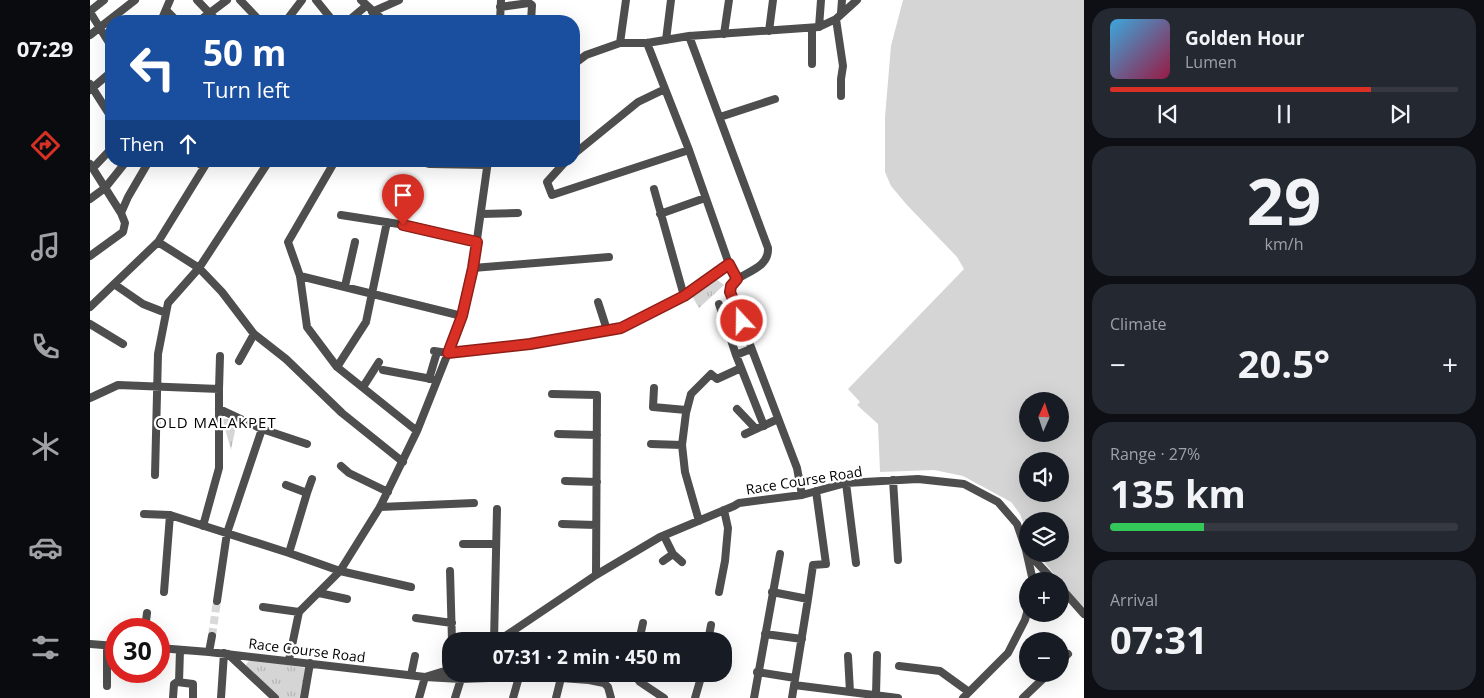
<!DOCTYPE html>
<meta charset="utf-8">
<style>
:root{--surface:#171b24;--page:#242831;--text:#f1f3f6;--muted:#9ea1a6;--line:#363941;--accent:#d93025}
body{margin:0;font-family:"Open Sans",sans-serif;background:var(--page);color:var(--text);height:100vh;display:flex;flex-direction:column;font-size:19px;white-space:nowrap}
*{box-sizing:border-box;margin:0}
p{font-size:16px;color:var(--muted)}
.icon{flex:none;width:28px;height:28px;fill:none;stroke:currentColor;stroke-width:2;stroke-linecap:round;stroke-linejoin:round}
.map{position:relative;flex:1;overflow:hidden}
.panel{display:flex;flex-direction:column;gap:8px;padding:8px;background:#0d0f14;width:400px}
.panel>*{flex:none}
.top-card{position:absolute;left:15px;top:15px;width:475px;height:152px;border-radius:20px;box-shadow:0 5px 20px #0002;background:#1a4fa0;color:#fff;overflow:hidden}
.needle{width:32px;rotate:3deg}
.fabs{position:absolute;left:929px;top:392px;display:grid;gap:10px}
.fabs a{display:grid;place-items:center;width:50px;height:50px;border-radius:50%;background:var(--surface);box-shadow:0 5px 20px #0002;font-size:25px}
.speed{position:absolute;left:15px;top:618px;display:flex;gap:10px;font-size:25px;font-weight:700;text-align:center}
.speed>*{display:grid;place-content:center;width:65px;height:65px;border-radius:50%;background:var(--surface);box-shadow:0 5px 20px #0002;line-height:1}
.speed .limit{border:8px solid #d22;background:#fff;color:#111}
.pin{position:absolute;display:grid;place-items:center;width:42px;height:42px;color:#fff;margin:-51px -21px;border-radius:50% 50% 50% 0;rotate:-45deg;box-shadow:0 0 5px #0007}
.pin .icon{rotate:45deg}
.me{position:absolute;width:55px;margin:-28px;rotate:339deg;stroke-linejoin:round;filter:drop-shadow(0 0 4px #0008)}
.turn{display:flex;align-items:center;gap:18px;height:105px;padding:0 15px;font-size:22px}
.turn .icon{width:65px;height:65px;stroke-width:2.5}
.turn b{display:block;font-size:35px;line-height:42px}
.then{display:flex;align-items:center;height:48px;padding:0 15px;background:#0003;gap:10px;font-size:19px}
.big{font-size:38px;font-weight:700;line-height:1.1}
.panel .card{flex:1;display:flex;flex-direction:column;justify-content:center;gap:8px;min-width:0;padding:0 18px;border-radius:20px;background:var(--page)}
.panel .dial{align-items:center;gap:0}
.dial b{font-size:65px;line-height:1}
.song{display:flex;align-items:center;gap:15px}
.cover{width:60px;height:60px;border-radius:8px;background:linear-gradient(135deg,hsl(200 70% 55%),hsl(340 70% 35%))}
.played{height:5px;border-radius:2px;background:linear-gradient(90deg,var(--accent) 75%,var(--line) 75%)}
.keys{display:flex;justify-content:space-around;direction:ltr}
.heat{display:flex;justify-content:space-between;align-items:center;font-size:28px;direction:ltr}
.charge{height:8px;border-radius:4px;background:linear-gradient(90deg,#34c759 27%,var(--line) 0)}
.trip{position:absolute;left:352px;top:632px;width:290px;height:50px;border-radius:20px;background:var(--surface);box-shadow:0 5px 20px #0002;font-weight:700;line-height:50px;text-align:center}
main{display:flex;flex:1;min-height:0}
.tabs{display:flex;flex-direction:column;width:90px;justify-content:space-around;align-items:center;background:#090b0e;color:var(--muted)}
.tabs .icon{width:35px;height:35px}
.tabs .selected{color:var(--accent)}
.tabs b{font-size:22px;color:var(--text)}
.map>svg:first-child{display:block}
.grass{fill:url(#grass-tufts)}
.pitch{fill:#d5d5d5;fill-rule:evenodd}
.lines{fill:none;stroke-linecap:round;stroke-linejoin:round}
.minor-tunnel{stroke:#d9d9d9;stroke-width:8;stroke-dasharray:8 4;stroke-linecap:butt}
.minor{stroke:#4e4e4e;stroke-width:8}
.route-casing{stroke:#8d1f18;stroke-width:12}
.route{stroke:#d93025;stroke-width:9}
.labels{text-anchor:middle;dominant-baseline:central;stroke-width:4.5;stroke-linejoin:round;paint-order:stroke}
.street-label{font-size:14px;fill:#000;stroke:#fff}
.neighbourhood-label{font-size:15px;letter-spacing:1px;fill:#000;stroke:#fff}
</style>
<main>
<nav class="tabs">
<b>07:29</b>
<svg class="icon selected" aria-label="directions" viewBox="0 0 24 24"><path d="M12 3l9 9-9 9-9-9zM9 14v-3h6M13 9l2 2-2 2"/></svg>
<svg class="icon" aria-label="music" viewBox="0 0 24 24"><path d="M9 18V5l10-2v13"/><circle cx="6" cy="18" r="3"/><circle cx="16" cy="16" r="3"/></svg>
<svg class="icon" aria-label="phone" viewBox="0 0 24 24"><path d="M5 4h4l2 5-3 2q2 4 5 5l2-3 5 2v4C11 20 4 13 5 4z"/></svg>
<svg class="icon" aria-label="climate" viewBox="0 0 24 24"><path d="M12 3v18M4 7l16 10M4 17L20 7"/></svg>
<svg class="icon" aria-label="car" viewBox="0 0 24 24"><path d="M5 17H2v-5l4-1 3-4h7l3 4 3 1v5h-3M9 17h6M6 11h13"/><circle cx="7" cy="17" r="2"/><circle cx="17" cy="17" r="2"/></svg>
<svg class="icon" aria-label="filters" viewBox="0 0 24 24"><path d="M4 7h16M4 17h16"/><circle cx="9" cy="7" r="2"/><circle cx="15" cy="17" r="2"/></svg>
</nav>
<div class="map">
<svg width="994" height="698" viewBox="0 0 994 698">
<defs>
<pattern id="grass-tufts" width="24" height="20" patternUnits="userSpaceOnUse" patternTransform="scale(1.25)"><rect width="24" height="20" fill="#d5d5d5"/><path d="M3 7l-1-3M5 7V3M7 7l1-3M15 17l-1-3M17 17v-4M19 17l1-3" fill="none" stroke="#b5b5b5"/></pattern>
</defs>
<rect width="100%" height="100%" fill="#fff"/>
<path class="grass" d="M626,279l8,6 -25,23 -7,-12z
M132,418l15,3 -6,29z
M160,659l57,9 -5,30h-25l-30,-30 -1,-3z"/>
<path class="pitch" d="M813,0h181v608l-7,-5 -39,-49h22v-33h-32l-1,11 -7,-18 -9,-12 -48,-26 -29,-6 -54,2 -2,-48 -21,-19 3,-3 -12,-13 116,-120 -7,-12 -50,-52 -16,-19 -6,-14v-55l6,-71zM938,401h32v33h-32zM938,461h32v33h-32z"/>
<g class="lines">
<path class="minor-tunnel" d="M122,636l5,-35"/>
<path class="minor" d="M107,0l20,21
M150,0l20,21
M226,0l17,21
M271,0l23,21
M410,7l29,-4 3,2 -1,16
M76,10l11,11
M0,11l14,-11
M0,12l21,34
M282,12l27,-12
M751,13l1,-13
M746,19l7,47 -2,13v17
M71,21l9,-21
M109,21l28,-21
M196,21l16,-21
M258,21l18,-15
M410,21l1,-21
M729,27l2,-27
M679,31l4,-31
M634,34l5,-34
M0,35l45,-35
M599,36l79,212c1,18 -18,23 -31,31l-8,-15
M576,40l5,-40
M530,43l6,-43
M484,64l12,-9 34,-12h27l42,-7 130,-9 17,-8 21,-19
M722,64v-36
M0,84l21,33
M0,90l21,-18
M630,117l55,-18
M484,154l64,-52 27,-13
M105,161l9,6
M245,161l-47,81 12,34 7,51 30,40 80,64
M328,161l12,3 57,1
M476,161l-19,21 5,13 137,-45
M0,164l31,49
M3,168l18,-19
M564,189l30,107
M0,199l15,-11 20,-25
M391,214l37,-1
M570,214l45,-16
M251,215l77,12 59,15
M68,242l41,26 23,24 32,42 32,25 56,54 61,49
M0,256l33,-24 2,-9 -4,-10 7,-16 21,-36
M383,268l136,-11
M210,276l162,40
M647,279l-6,7 -1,6 67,176 5,27
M24,284l29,20 23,9
M255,286l10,-44
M508,302l9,28
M629,304l17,51 15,-6
M0,307l68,-65 50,-81
M0,324l33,20
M344,351l14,2 82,-9 91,-16 63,-32 45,-32 -40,-114 -42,-107
M646,355l28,71
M149,361l15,-27
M247,367l29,-45 21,-100
M293,370l54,10
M339,379l8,-27
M273,387l16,-25
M564,388l-1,19 33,3
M129,389l1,-33
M462,394l45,1 -1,180
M0,398l28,-13 101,4v79l-16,58
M129,409l43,20 45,15
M647,409l19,20
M468,434l39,1
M655,434l33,-15
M561,444l31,1
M251,466l8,7 39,19
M65,475l3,-121 10,-51 31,-35 70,-107
M803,480l5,80
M475,481l32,1
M756,483l10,80
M196,485l21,8 5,-14
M290,507l94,-4
M54,514l26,1 119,38 51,18 71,16
M609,521l-14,-49 -3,-27 4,-32 5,-19 20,-20 6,5 24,-11
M472,524l34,1
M574,536l9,18 9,8
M373,544h33
M199,553l18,-60
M939,554l25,27
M573,561l10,-7
M360,571l2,70
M970,587l24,27
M74,592l6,-77
M629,592l6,-31 3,-33 -4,-18
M682,592l36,7 5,-34 13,-1 -10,-73
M229,593l28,6
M127,601l10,-68 35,-104
M173,607l36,5
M326,618l36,5
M55,629l2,-16
M675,634l37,5
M404,641l3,-132
M408,641l98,-66 64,-38 74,-31 5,-3 63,-8 44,-12 72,-4 46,5 34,18 19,22 9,26 7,31
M549,641l4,-18
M618,641l3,-16
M0,644l26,2
M69,648l50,4 216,25 26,-8
M119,652l3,-16
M138,654l47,44
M758,656l2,36
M199,660l10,-48 41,-41 40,-64 37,-76 31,-78 14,-37 11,-48 15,-107
M970,662l8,-8
M809,666l41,5 29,21
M667,672l38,6
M544,674l6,8 24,16
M321,675l4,-19
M89,682l1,-32
M704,685l104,13
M17,686v-41
M786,695l1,-40
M83,698l1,-14 3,-2 16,2v14
M131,698l3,-45
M214,698l6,-35
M329,698l6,-21 36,2 58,-2 42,1 28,2 15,3 4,4 3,11
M365,698l6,-19
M423,698l6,-21
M466,698l5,-20
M605,698l7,-24
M664,698l26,-144
M702,698l16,-99
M873,698l45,-45 17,-33 3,-11
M933,698l25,-24"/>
</g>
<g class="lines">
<g class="route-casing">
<path id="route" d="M313,225l74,17 -4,26 -11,48 -14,37 82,-9 91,-16 63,-32 45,-32 8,15 -6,7 -1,6 12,29"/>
</g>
<use href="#route" class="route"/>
</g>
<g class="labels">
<g class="street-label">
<text transform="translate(714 480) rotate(-9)">Race Course Road</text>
<text transform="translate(217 650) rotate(7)">Race Course Road</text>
</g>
<g class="neighbourhood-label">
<text x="126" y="422">OLD MALAKPET</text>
</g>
</g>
</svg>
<div class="fabs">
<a><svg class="needle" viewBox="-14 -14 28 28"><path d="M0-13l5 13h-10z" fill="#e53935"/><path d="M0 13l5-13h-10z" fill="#9ea1a6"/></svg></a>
<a><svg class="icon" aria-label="sound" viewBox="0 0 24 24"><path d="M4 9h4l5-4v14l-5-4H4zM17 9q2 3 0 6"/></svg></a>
<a><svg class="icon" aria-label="layers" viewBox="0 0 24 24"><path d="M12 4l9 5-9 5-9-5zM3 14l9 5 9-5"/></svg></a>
<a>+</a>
<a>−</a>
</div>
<div class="speed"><div class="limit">30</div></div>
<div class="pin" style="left:313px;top:225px;background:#d93025"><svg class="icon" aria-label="arrive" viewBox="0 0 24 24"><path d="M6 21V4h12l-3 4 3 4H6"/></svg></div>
<svg class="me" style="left:652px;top:321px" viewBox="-20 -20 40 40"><circle r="17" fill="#d93025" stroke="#fff" stroke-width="3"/><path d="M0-11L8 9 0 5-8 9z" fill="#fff"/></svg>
<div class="trip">07:31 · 2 min · 450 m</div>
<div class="top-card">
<div class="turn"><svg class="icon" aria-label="left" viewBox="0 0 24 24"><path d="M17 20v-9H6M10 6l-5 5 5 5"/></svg><div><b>50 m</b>Turn left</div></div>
<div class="then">Then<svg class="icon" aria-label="ahead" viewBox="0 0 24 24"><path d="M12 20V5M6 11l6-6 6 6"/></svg></div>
</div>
</div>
<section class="panel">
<div class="card">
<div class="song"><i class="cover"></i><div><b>Golden Hour</b><p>Lumen</p></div></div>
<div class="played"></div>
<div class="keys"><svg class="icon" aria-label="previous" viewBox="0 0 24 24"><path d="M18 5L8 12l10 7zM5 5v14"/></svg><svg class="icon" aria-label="pause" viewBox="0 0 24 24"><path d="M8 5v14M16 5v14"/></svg><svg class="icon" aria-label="next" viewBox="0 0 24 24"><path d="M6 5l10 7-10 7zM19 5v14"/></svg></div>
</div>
<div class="card dial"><b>29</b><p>km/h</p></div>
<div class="card"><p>Climate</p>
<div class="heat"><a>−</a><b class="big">20.5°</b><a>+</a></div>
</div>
<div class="card"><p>Range · 27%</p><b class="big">135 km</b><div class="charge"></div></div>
<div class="card"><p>Arrival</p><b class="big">07:31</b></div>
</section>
</main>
